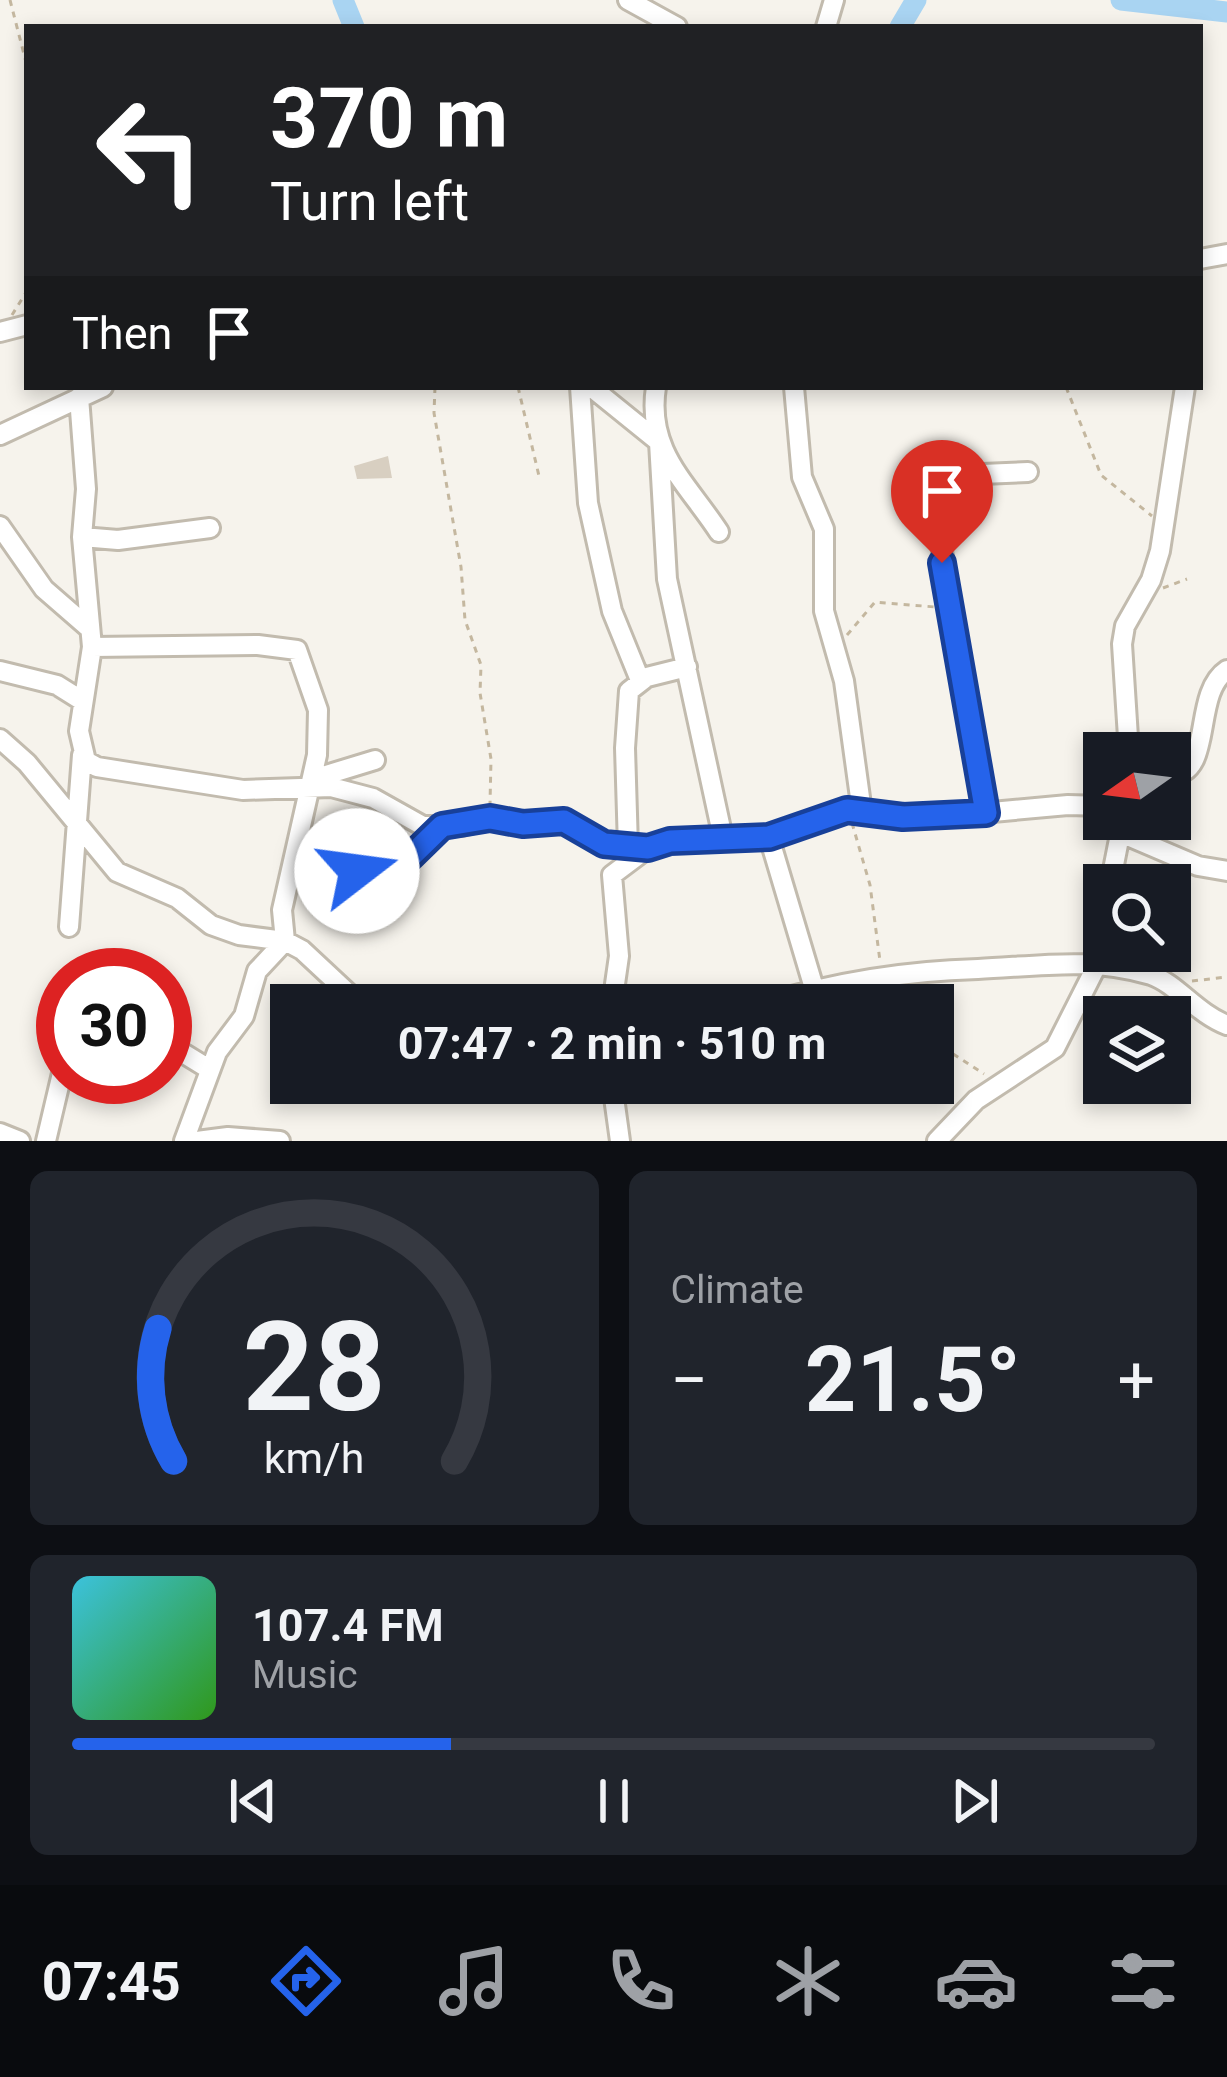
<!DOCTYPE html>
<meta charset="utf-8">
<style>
:root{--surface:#171b24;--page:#20242c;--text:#f1f3f6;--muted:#9ea1a6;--line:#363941;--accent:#2563eb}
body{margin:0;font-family:Roboto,sans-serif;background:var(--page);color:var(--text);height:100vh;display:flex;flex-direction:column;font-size:45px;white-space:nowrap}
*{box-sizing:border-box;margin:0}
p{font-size:39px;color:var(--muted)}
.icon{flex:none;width:66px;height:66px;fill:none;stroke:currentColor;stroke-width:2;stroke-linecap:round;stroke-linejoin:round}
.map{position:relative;height:1141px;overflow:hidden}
.side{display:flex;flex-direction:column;gap:30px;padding:30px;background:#0d0f14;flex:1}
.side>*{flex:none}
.top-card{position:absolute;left:24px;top:24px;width:1179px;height:366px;border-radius:0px;box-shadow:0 6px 18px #0003;background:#202124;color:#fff;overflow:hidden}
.needle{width:78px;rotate:256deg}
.tools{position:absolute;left:1083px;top:732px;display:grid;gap:24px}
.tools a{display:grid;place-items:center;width:108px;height:108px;border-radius:0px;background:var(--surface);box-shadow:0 6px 18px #0003;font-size:60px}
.speed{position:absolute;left:36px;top:948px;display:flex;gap:24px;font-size:60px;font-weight:700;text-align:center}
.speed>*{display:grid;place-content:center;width:156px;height:156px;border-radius:50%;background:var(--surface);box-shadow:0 6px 18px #0003;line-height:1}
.speed .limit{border:18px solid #d22;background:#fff;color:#111}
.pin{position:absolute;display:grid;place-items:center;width:102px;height:102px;color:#fff;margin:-123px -51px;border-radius:50% 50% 50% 0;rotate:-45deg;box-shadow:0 0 12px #0007}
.pin .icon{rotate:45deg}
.me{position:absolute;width:132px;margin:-66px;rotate:75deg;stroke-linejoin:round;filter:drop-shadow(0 0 9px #0008)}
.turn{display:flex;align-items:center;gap:42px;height:252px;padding:0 48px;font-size:54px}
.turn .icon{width:156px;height:156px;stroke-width:2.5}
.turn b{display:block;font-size:84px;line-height:102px}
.then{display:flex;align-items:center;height:114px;padding:0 48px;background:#0003;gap:24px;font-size:45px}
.big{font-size:90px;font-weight:700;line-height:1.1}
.side .widget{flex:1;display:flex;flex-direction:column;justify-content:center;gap:18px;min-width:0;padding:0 42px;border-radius:18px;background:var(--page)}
.side .dial{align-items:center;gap:0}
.dial svg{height:312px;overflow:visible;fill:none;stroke:var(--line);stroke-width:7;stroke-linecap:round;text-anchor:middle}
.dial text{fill:var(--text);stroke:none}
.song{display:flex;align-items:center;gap:36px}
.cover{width:144px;height:144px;border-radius:18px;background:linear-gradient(135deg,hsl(190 70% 55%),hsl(110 70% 35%))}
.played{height:12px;border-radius:6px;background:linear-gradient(90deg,var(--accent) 35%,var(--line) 35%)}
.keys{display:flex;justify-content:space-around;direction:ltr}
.heat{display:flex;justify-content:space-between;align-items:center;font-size:66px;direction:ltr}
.side .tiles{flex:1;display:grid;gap:30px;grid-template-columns:1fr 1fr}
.widget:last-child{grid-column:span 2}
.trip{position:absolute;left:270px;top:984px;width:684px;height:120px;border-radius:0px;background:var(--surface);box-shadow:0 6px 18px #0003;font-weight:700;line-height:120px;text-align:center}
.menu{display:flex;height:192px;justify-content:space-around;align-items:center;background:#090b0e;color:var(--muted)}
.menu .icon{width:84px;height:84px}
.menu .active{color:var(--accent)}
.menu b{font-size:54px;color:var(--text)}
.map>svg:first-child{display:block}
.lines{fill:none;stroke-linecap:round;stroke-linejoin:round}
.river{stroke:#a9d4f2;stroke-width:21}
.building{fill:#d8cfc1}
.minor-casing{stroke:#c2bbae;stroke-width:24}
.path{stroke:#c4b79f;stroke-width:3;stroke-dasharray:6 6;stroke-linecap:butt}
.minor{stroke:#fff;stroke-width:18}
.route-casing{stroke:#184099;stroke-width:30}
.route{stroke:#2563eb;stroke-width:21}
</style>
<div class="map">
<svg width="1227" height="1141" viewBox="0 0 1227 1141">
<rect width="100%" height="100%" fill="#f6f3ec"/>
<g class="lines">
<path class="river" d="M343,0l11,27
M1121,0l106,12
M900,27l16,-27"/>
</g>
<path class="building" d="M388,456l4,22 -35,1 -3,-13z"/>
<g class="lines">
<g class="minor-casing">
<path id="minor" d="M628,0l49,27
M826,27l8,-27
M1200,259l27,-5
M0,332l27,-7
M580,387l8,116 24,108 28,69
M591,387l68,55 8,137 56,259
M656,387c-10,64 31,96 63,145
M794,387l8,90 22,52v82l20,70 18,131
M79,397l7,92 -4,48 10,110 -13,84 7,30 11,6 146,23 88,-3 42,11 50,28h38l29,-7 33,5 41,-3 40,24 44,3
M0,435l103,-48
M0,526l44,63 46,40
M82,537l36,3 92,-12
M92,647l166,-2 39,5 21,60 -1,45 -35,155 3,31 -28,30 -13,45 -27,36 -33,89
M0,671l57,14 24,15
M0,739l27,24 90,109 60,26 34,27 28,10 46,6 17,9 59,55
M1129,753l-7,-109 3,-18 26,-46 9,-29 25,-164
M1170,775c45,0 21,-81 57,-105
M313,779l62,-19
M986,813l-49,-292 3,-24 18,-22 70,-3
M1123,834l75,32 29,5
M769,837l45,151
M628,847l-3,-99 4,-57 18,-14 40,-10
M298,854c73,22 88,30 144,-28
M1110,885l13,-66
M69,927l13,-172
M612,1005l7,-49 -7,-81 36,-27 22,-7 90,-2 87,-29 91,7 130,-12 36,1
M761,1005c73,-23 141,-34 217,-36 62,-3 114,-12 173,6 26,9 45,38 76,50
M165,1042l44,27
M612,1083l8,58
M0,1133l20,8
M46,1141l17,-72
M197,1141l31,-4 52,4
M937,1141l39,-41 79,-52 44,-87 5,-44"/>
</g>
<path class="path" d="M10,0l17,66
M12,315l15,-24
M435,387l-1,26 27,154 4,53 16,45 -1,28 11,66 -1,45
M518,387l21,89
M1066,387l35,88 51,41
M1163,588l24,-9
M847,635l28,-33 60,5
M852,823l18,62 10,76
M1192,981l35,-4
M892,991l8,14
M933,1041l51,33"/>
<use href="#minor" class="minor"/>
</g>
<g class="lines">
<g class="route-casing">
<path id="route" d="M357,871l46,-7 39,-38 48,-8 33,6 41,-3 40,23 44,4 22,-7 99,-4 78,-27 56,7 83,-4 -44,-250"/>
</g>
<use href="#route" class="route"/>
</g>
</svg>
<div class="tools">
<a><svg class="needle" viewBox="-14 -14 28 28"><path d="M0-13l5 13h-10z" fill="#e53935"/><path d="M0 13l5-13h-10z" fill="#9ea1a6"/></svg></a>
<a><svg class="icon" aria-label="search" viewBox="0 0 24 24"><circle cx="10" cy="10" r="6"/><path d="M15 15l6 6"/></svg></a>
<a><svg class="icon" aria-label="layers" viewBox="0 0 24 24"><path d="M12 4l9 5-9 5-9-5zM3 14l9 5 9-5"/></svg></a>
</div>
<div class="speed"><div class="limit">30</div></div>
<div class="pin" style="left:942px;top:563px;background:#d93025"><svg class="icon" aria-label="arrive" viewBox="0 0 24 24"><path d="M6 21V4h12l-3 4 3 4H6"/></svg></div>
<svg class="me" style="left:357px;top:871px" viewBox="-20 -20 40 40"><circle r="19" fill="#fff"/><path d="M0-13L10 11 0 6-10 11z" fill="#2563eb"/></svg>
<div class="trip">07:47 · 2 min · 510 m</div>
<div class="top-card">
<div class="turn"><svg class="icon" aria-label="left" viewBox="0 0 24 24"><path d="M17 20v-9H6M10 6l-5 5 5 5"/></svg><div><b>370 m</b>Turn left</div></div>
<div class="then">Then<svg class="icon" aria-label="arrive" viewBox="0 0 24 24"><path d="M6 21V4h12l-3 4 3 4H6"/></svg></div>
</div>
</div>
<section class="side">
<div class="tiles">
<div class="widget dial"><svg viewBox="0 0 100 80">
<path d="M14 69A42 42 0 1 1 86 69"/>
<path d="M14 69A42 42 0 0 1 10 35" stroke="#2563eb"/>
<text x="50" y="56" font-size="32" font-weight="700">28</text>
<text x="50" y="72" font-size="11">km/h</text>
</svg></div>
<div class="widget"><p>Climate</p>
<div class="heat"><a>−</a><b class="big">21.5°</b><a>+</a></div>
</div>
<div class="widget">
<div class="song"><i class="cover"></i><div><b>107.4 FM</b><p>Music</p></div></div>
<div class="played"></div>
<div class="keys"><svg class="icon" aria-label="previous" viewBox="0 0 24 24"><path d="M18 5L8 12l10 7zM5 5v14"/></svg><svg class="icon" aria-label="pause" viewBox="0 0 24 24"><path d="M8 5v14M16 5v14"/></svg><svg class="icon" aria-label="next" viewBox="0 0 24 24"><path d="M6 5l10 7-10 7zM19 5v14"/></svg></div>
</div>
</div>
</section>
<nav class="menu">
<b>07:45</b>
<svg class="icon active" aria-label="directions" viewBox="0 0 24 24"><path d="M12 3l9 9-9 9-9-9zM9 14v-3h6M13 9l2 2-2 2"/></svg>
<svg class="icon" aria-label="music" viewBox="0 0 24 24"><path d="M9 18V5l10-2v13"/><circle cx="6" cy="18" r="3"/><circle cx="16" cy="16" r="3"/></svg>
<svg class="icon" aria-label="phone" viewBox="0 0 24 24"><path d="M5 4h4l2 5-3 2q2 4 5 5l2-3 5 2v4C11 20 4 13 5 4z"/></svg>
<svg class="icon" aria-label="climate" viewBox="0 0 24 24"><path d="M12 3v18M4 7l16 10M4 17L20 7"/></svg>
<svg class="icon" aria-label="car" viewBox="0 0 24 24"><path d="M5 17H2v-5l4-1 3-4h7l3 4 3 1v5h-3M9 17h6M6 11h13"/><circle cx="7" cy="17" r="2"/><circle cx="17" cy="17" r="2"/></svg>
<svg class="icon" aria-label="filters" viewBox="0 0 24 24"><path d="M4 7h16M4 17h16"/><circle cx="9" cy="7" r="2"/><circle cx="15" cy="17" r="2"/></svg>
</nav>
